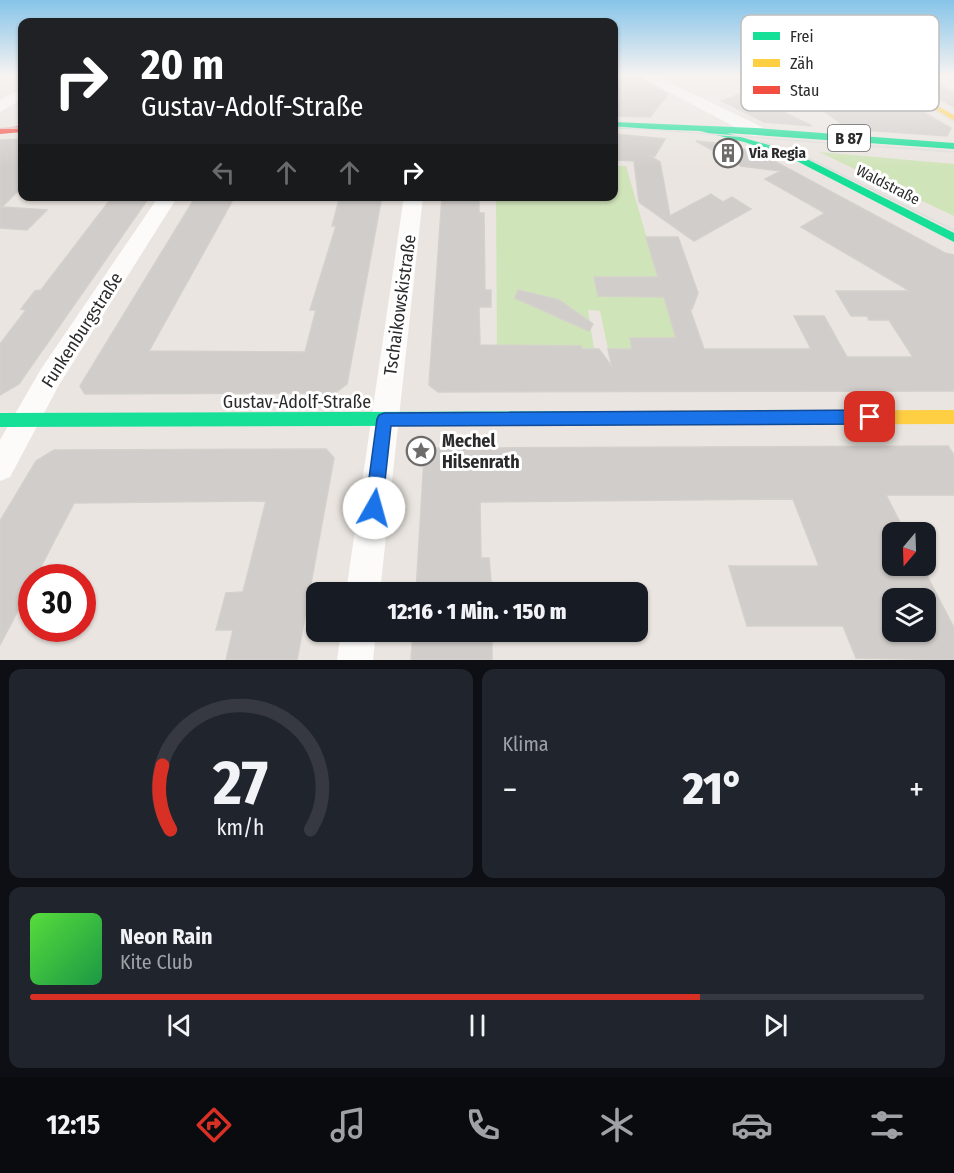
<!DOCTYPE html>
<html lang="de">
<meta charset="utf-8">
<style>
:root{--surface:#171b24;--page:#20242c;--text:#f1f3f6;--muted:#9ea1a6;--line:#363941;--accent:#d93025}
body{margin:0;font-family:"Fira Sans Condensed",sans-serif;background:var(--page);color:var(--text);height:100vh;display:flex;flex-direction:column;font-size:22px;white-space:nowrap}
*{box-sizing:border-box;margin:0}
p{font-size:20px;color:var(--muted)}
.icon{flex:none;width:33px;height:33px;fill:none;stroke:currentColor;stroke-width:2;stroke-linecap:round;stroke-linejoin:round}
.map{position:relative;height:660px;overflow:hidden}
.sheet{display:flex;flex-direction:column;gap:9px;padding:9px;background:#0d0f14;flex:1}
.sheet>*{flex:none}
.top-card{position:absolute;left:18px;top:18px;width:600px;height:183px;border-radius:12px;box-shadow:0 2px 4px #0004;background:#202124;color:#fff;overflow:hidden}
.needle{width:39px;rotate:199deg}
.buttons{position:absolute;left:882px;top:522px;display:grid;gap:12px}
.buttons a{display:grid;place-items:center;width:54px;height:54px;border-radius:12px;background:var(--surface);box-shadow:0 2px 4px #0004;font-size:30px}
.speed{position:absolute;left:18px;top:564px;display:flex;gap:12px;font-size:30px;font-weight:700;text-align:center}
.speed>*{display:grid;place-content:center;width:78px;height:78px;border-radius:50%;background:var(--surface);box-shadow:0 2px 4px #0004;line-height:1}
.speed .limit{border:9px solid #d22;background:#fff;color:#111}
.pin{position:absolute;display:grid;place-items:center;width:51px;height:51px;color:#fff;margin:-26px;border-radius:12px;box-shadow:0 3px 9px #0006}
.me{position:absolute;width:66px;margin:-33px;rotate:7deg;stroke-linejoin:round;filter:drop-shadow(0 0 4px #0008)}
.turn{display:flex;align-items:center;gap:21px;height:126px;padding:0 24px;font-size:27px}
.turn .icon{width:78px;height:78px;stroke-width:2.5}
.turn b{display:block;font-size:42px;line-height:51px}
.lanes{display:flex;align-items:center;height:57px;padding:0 24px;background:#0003;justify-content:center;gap:30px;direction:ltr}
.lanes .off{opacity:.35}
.big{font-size:45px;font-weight:800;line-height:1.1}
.sheet .tile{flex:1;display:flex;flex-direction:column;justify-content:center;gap:9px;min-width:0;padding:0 21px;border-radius:12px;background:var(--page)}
.sheet .dial{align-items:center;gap:0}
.dial svg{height:156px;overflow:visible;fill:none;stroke:var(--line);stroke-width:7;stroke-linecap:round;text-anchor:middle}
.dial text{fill:var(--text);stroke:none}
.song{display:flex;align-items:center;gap:18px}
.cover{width:72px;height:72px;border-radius:9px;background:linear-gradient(135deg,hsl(110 70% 55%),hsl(140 70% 35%))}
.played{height:6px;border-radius:3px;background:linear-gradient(90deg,var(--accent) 75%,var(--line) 75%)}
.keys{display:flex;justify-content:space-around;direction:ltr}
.heat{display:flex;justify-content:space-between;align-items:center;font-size:33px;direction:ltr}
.sheet .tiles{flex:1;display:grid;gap:9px;grid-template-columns:1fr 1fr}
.tile:last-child{grid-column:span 2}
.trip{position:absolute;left:306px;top:582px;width:342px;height:60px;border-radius:12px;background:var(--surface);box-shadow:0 2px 4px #0004;font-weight:800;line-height:60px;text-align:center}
.tabs{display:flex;height:96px;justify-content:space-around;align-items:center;background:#090b0e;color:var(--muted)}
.tabs .icon{width:42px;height:42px}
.tabs .on{color:var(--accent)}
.tabs b{font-size:27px;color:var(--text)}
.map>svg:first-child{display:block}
.green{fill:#d0e4b9}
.building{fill:#d0cdca;stroke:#d4d0cc;stroke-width:1.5;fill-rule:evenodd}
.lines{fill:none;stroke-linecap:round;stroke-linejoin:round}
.street{fill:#fcfbfa;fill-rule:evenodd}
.fast{fill:#16e098;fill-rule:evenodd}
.slow{fill:#ffcf43;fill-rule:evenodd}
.jam{fill:#f24e42;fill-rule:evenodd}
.tram{stroke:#deddde;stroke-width:1.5}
.route{fill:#1a73e8;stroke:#114b97;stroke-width:1.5}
.labels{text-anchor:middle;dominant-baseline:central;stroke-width:6;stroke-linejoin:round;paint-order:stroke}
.far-poi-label{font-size:15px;font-weight:bold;fill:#2b2b2b;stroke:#fff;text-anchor:start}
.far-street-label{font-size:15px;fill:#2b2b2b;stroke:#fff}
.shield{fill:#fff;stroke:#6b6b6b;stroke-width:1.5}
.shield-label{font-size:16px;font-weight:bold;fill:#2b2b2b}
.street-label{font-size:18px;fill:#2b2b2b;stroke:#fff}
.poi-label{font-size:18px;font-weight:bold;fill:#2b2b2b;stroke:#fff;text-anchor:start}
.key{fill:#fff;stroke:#bfbfbf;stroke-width:1.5}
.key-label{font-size:16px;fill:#2b2b2b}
</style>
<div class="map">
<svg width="954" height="660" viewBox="0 0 954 660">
<rect width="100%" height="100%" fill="#eae5e0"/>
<path class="green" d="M819,152l135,12v52z
M614,166h12l32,111h-64l4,19 66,1 16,52 -50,-11 2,11h-24l-8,-38 -12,-1 6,39 -97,-4 -1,-148 118,-1z"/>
<path class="building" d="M614,75h21l33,19 -18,23 -36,-1z
M773,75h92l4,6 82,47 -4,8 -98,-7z
M895,75h27l32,17v15z
M743,92l69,34 -48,-4 -42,-21z
M614,134l51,5 -10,17h-5l10,6 10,54 41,-22 12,8 9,-5 19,12 -57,32 -55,-39 -5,-41 -18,-1 -2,2z
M22,139v48l-20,20 45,3 -20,20 -27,-2v-88z
M696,141l30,3 37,11 182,98 9,2v136l-516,1 -9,-7 13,-189h37v17h5l1,77h6v17h-12l1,38 101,1 1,3h17l13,18 -4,-18h24l-2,-11h46l-12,-41 -66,-1 -4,-19h64l-12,-40h32l20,56 -6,16h-2l14,40h107l-17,-33h30l23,41h66l-24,-37h-20l-2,-4h-16l-15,-25h74l-109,-64 24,-14 -60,-34 16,-8 -40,-5z
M113,196h37l-131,188 -19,11v-51l26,-34 -5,-1 14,-18 6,-1z
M196,196h39l-86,155 156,1 11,-42h-6l26,-84h-4l8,-30h42l-35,188 -12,9 -250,1 -5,-8z
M518,290l41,10 34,24 -4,7 -74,-33z
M948,446l6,9v40h-68l19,37h-13v34h30l32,62v32l-98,-2 -13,-32h-96l-18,-60h90l-26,-67 -313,3 1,56h8l3,34h-76l8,-134 12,-10zM892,598h34v34h-34z
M326,449l8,9 -37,202h-71l7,-30h-17l10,-37 17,-1 23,-91 -192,2 -39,75h-3v6l-32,61v-124l36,-60 18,-11z
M413,632h79v28h-81z"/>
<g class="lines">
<path class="street" d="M637,75h17l108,52 2,4 -8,5 -6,-1z
M22,88v11l-22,13v-12z
M159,196h19l-119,189 -49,92 -10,4v-41l41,-71z
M404,196h19l-43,396h-34z
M341,632h35l-3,28h-36z"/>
<path class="fast" d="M614,122l142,6 198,15v6l-227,-16 66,19 161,81v9l-167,-86 -43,-14 -44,-11 -86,-3z
M631,411l5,2 3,5 -3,5 -5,2 -631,2v-14z"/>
<path class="slow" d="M873,75h9l72,40v7z
M954,410v14l-323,1 -5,-2 -3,-5 3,-5 5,-2z"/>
<path class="jam" d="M22,126v6l-22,2v-6z"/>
<path class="tram" d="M874,75l80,46
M614,127l340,25
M0,128h22
M761,141l45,16 148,73"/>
</g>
<linearGradient id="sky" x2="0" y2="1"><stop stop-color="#86c4e9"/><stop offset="0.45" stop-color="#f6f3f1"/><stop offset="1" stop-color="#f6f3f1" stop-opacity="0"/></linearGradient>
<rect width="954" height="167" fill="url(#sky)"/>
<path class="route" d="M870,410l5,2 2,5 -2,5 -5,2 -479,2 -9,82 -2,6 -6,3 -7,-3 -2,-6 12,-89 2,-4 5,-2z"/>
<defs>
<g id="building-ring" transform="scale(1.5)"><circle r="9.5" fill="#fff" stroke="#6e6c6a" stroke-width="1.5"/><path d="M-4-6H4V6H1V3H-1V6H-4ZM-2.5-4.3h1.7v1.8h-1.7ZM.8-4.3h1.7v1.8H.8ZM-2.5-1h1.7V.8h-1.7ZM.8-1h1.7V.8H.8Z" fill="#6e6c6a"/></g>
<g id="sight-ring" transform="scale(1.5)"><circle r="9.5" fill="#fff" stroke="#6e6c6a" stroke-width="1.5"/><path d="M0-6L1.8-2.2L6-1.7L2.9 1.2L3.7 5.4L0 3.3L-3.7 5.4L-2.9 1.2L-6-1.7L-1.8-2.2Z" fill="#6e6c6a"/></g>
</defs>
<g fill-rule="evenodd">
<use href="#building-ring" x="728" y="153"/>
<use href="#sight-ring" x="421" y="451"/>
</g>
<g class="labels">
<g class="far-poi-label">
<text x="749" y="153">Via Regia</text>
</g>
<g class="far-street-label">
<text transform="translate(888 185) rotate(27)">Waldstraße</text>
</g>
<rect class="shield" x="828" y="125" width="42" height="26" rx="4.5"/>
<g class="shield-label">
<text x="849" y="138">B 87</text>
</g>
<g class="street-label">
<text transform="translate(400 305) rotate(-82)">Tschaikowskistraße</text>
<text transform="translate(82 330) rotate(-57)">Funkenburgstraße</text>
<text x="297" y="402">Gustav-Adolf-Straße</text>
</g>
<g class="poi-label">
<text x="442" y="441">Mechel<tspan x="442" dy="21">Hilsenrath</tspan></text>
</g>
</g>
<rect x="741" y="15" width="198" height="96" rx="9" class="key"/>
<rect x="753" y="32" width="27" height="8" fill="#16e098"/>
<rect x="753" y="59" width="27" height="8" fill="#ffcf43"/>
<rect x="753" y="86" width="27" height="8" fill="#f24e42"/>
<g class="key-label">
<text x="790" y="42">Frei</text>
<text x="790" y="69">Zäh</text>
<text x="790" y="96">Stau</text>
</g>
</svg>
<div class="buttons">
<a><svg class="needle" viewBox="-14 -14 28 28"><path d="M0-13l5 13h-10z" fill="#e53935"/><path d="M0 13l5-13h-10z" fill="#9ea1a6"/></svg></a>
<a><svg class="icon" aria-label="layers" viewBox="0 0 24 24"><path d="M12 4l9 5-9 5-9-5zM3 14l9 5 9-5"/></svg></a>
</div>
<div class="speed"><div class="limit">30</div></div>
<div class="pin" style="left:870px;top:417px;background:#d93025"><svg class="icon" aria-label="arrive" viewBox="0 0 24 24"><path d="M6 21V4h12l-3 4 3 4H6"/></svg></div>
<svg class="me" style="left:374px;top:508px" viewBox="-20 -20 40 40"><circle r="19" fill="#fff"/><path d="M0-13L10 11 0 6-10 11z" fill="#1a73e8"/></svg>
<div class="trip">12:16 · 1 Min. · 150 m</div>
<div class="top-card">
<div class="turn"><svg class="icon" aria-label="right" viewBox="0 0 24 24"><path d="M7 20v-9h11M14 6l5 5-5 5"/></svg><div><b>20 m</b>Gustav-Adolf-Straße</div></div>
<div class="lanes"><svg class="icon off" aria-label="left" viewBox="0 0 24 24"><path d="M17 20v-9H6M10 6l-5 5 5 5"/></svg><svg class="icon off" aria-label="ahead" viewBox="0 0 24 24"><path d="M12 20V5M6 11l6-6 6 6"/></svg><svg class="icon off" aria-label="ahead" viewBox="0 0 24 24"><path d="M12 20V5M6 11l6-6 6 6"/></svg><svg class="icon" aria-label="right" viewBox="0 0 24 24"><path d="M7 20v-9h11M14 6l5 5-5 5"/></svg></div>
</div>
</div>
<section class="sheet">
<div class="tiles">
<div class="tile dial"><svg viewBox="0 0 100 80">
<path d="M14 69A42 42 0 1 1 86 69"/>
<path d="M14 69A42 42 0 0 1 10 36" stroke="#d93025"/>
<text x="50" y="56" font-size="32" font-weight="700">27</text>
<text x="50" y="72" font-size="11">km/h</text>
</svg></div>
<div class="tile"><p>Klima</p>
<div class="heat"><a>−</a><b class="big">21°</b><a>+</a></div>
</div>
<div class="tile">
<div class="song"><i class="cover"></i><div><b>Neon Rain</b><p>Kite Club</p></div></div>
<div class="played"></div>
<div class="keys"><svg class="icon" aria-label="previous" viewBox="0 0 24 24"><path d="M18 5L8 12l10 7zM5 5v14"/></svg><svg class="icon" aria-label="pause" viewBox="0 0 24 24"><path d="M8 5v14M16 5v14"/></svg><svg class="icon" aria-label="next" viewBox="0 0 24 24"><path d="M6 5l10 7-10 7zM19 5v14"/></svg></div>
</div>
</div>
</section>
<nav class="tabs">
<b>12:15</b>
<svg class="icon on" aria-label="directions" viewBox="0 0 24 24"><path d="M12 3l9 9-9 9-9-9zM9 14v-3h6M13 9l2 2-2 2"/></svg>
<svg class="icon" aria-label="music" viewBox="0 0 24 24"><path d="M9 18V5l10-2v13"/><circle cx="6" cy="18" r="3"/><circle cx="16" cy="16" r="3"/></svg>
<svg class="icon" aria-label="phone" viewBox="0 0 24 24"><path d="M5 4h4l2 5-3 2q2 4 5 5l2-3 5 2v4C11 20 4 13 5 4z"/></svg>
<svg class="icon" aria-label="climate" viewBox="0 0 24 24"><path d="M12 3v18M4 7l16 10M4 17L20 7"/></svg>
<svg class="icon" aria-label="car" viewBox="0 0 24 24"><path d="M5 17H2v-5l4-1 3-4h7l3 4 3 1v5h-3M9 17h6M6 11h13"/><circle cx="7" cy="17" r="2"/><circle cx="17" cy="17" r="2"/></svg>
<svg class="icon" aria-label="filters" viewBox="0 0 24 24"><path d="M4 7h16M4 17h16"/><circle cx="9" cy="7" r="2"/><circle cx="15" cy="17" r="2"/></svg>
</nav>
